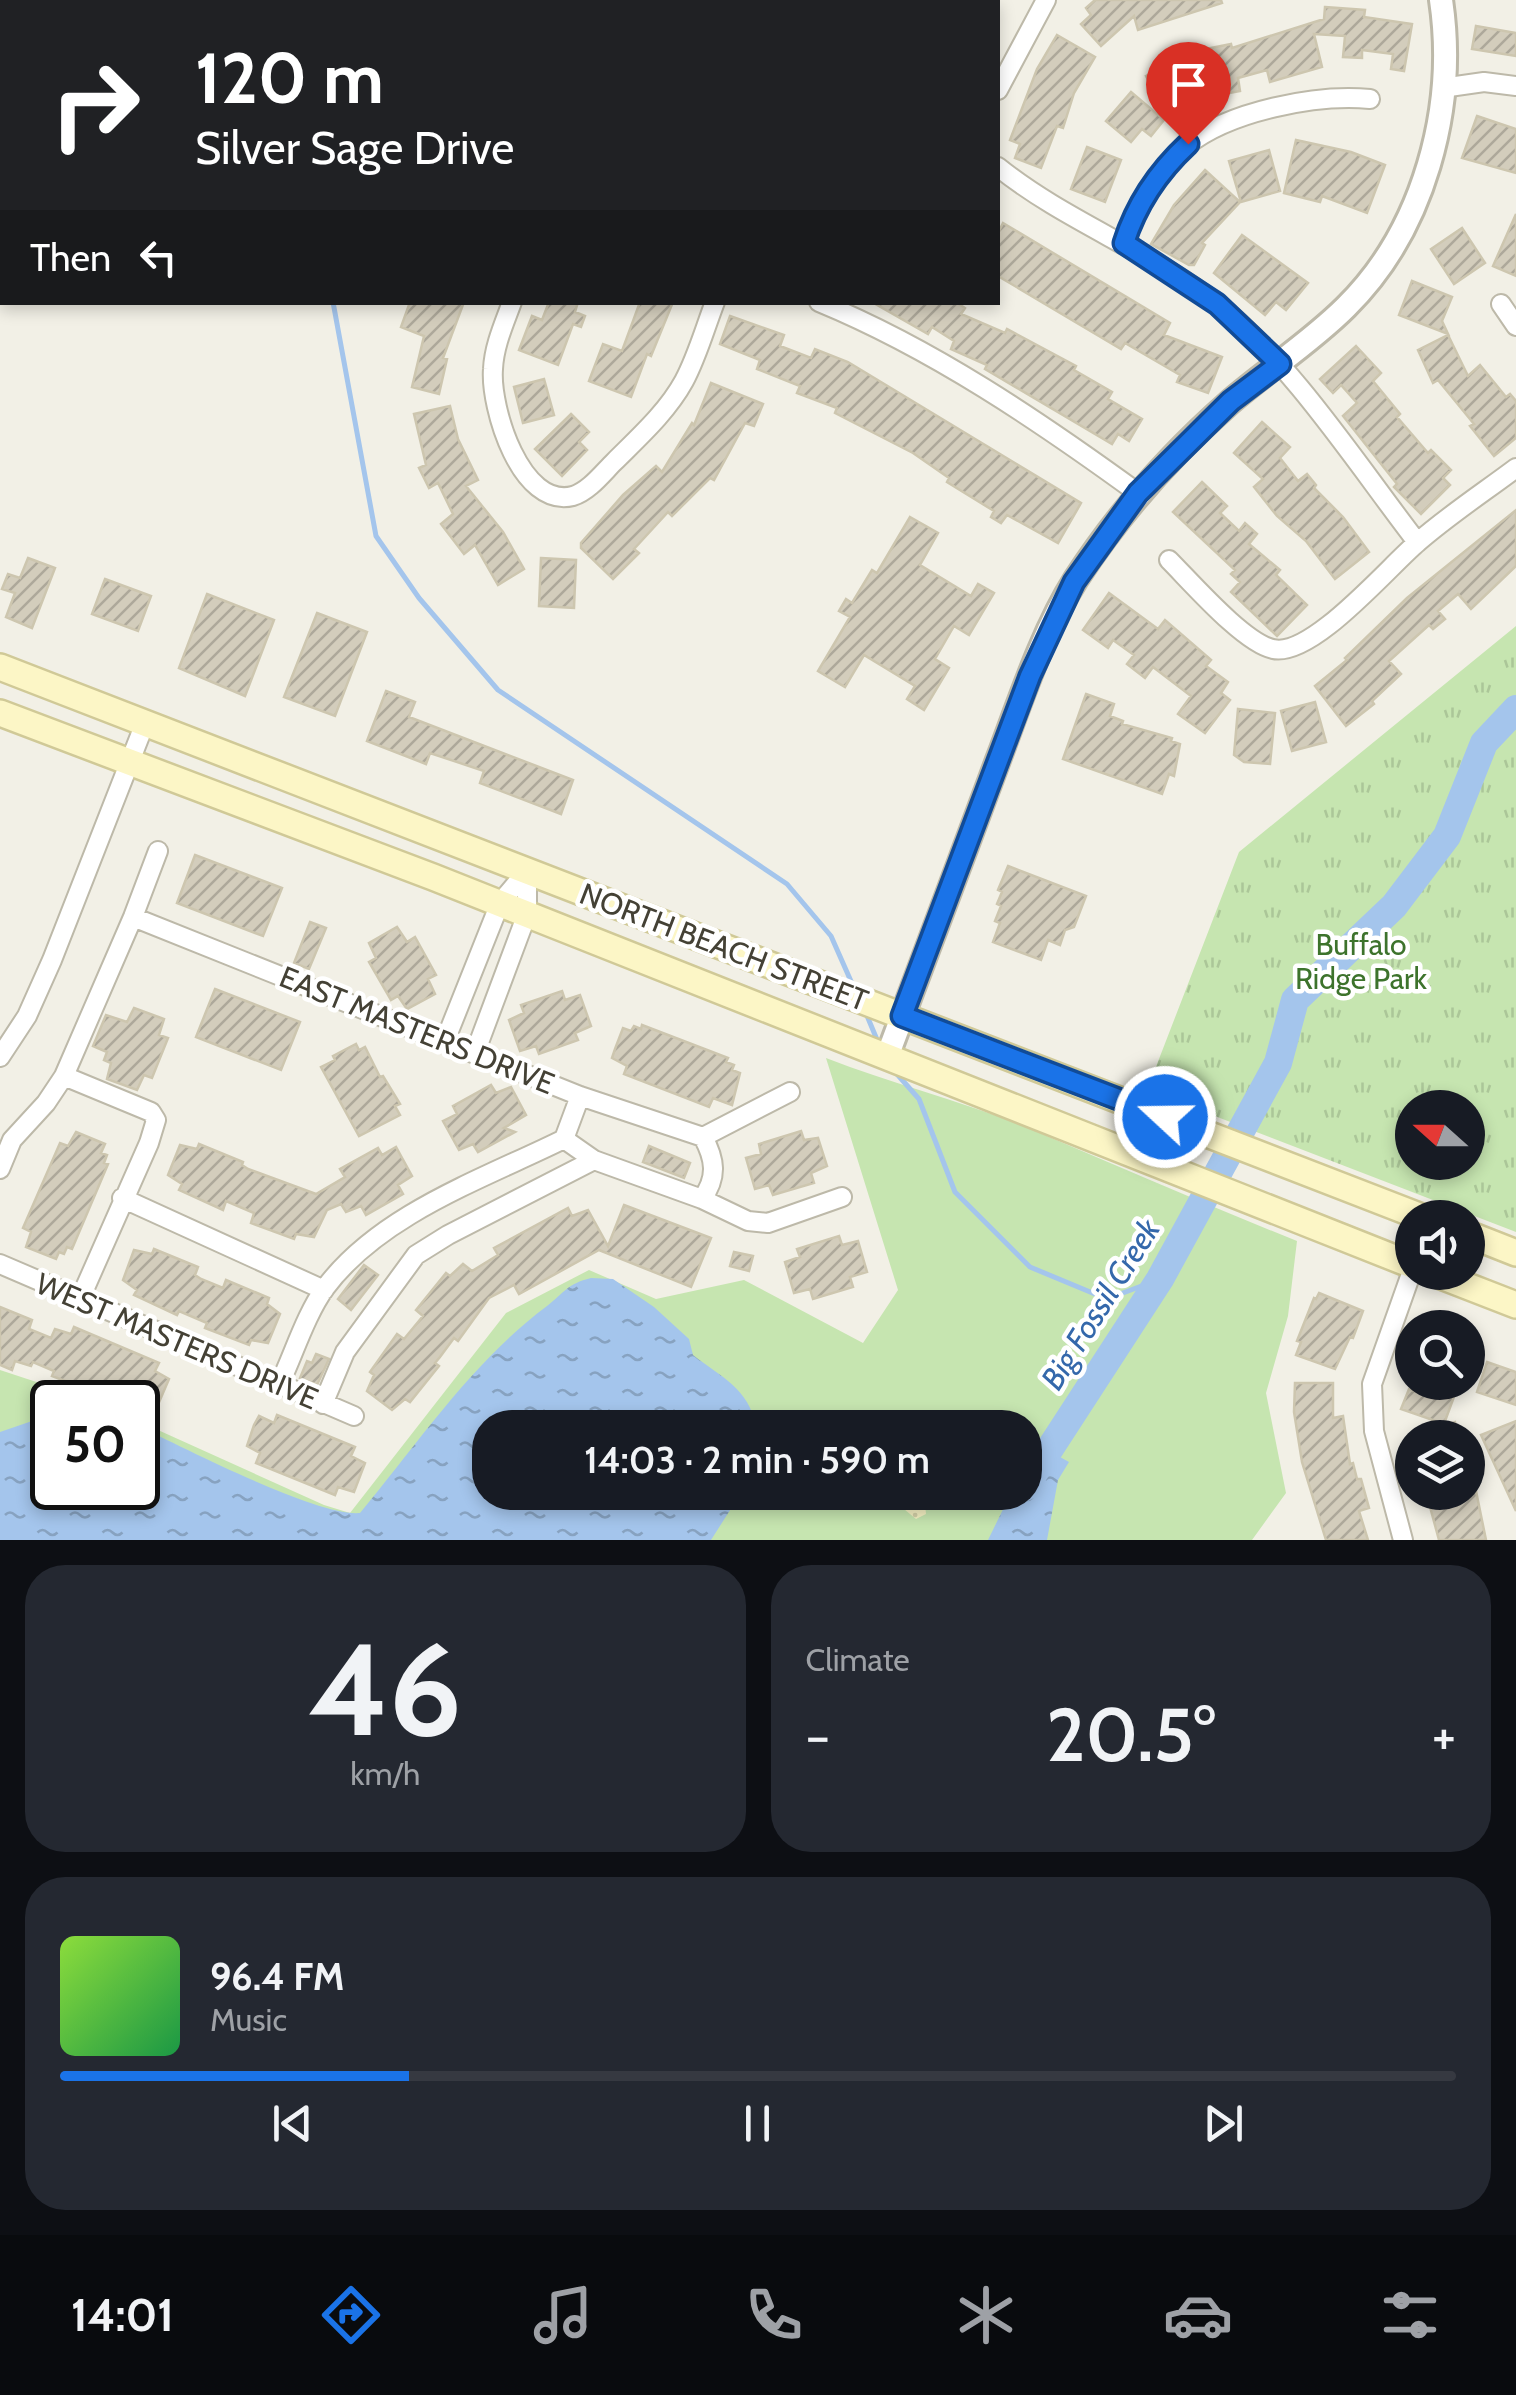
<!DOCTYPE html>
<meta charset="utf-8">
<style>
:root{--surface:#171b24;--page:#242831;--text:#f1f3f6;--muted:#9ea1a6;--line:#363941;--accent:#1a73e8}
body{margin:0;font-family:Cabin,sans-serif;background:var(--page);color:var(--text);height:100vh;display:flex;flex-direction:column;font-size:38px;white-space:nowrap}
*{box-sizing:border-box;margin:0}
p{font-size:32px;color:var(--muted)}
.icon{flex:none;width:55px;height:55px;fill:none;stroke:currentColor;stroke-width:2;stroke-linecap:round;stroke-linejoin:round}
.map{position:relative;height:1540px;overflow:hidden}
.side{display:flex;flex-direction:column;gap:25px;padding:25px;background:#0d0f14;flex:1}
.side>*{flex:none}
.hud{position:absolute;left:0px;top:0px;width:1000px;height:305px;box-shadow:0 5px 15px #0003;background:#202124;color:#fff;overflow:hidden}
.needle{width:65px;rotate:291deg}
.controls{position:absolute;left:1395px;top:1090px;display:grid;gap:20px}
.controls a{display:grid;place-items:center;width:90px;height:90px;border-radius:50%;background:var(--surface);box-shadow:0 5px 15px #0003;font-size:50px}
.speed{position:absolute;left:30px;top:1380px;display:flex;gap:20px;font-size:50px;font-weight:700;text-align:center}
.speed>*{display:grid;place-content:center;width:130px;height:130px;border-radius:50%;background:var(--surface);box-shadow:0 5px 15px #0003;line-height:1}
.speed .limit{border:5px solid #111;border-radius:15px;background:#fff;color:#111}
.pin{position:absolute;display:grid;place-items:center;width:85px;height:85px;color:#fff;margin:-102px -42px;border-radius:50% 50% 50% 0;rotate:-45deg;box-shadow:0 0 10px #0007}
.pin .icon{rotate:45deg}
.me{position:absolute;width:110px;margin:-55px;rotate:291deg;stroke-linejoin:round;filter:drop-shadow(0 0 8px #0008)}
.turn{display:flex;align-items:center;gap:35px;height:210px;padding:0 30px;font-size:45px}
.turn .icon{width:130px;height:130px;stroke-width:2.5}
.turn b{display:block;font-size:70px;line-height:85px}
.then{display:flex;align-items:center;height:95px;padding:0 30px;background:#0003;gap:20px;font-size:38px}
.big{font-size:75px;font-weight:600;line-height:1.1}
.side .card{flex:1;display:flex;flex-direction:column;justify-content:center;gap:15px;min-width:0;padding:0 35px;border-radius:40px;background:var(--page)}
.side .dial{align-items:center;gap:0}
.dial b{font-size:130px;line-height:1}
.song{display:flex;align-items:center;gap:30px}
.cover{width:120px;height:120px;border-radius:15px;background:linear-gradient(135deg,hsl(90 70% 55%),hsl(140 70% 35%))}
.played{height:10px;border-radius:5px;background:linear-gradient(90deg,var(--accent) 25%,var(--line) 25%)}
.keys{display:flex;justify-content:space-around;direction:ltr}
.heat{display:flex;justify-content:space-between;align-items:center;font-size:55px;direction:ltr}
.side .tiles{flex:1;display:grid;gap:25px;grid-template-columns:1fr 1fr}
.card:last-child{grid-column:span 2}
.trip{position:absolute;left:472px;top:1410px;width:570px;height:100px;border-radius:40px;background:var(--surface);box-shadow:0 5px 15px #0003;font-weight:600;line-height:100px;text-align:center}
.tabs{display:flex;height:160px;justify-content:space-around;align-items:center;background:#090b0e;color:var(--muted)}
.tabs .icon{width:70px;height:70px}
.tabs .current{color:var(--accent)}
.tabs b{font-size:45px;color:var(--text)}
.map>svg:first-child{display:block}
.grass{fill:#c6e5b0;fill-rule:evenodd}
.sand{fill:url(#sand-dots)}
.park{fill:url(#park-tufts);fill-rule:evenodd}
.water{fill:url(#water-ripples)}
.lines{fill:none;stroke-linecap:round;stroke-linejoin:round}
.stream{stroke:#a4c5ec;stroke-width:5}
.river{stroke:#a4c5ec;stroke-width:28}
.building{fill:url(#building-hatch);stroke:#cdc6af;stroke-width:2.5}
.minor-casing{stroke:#bdb9a9;stroke-width:22}
.tertiary-casing{stroke:#bdb9a9;stroke-width:28}
.secondary-casing{stroke:#d0c997;stroke-width:30}
.minor{stroke:#fff;stroke-width:18}
.tertiary{stroke:#fff;stroke-width:22}
.secondary{stroke:#fcf6c6;stroke-width:25}
.route-casing{stroke:#114b97;stroke-width:25}
.route{stroke:#1a73e8;stroke-width:18}
.labels{text-anchor:middle;dominant-baseline:central;stroke-width:9;stroke-linejoin:round;paint-order:stroke}
.park-label{font-size:30px;fill:#3d732c;stroke:#fff}
.street-label{font-size:30px;fill:#444135;stroke:#fff}
.water-label{font-size:32px;font-style:italic;fill:#3468ab;stroke:#fff}
</style>
<div class="map">
<svg width="1516" height="1540" viewBox="0 0 1516 1540">
<defs>
<pattern id="sand-dots" width="8" height="8" patternUnits="userSpaceOnUse" patternTransform="scale(2.5)"><rect width="8" height="8" fill="#f5f1c3"/><path d="M2 2h.1M6 6h.1" fill="none" stroke="#d3d0a8" stroke-width="1.8" stroke-linecap="round"/></pattern>
<pattern id="park-tufts" width="24" height="20" patternUnits="userSpaceOnUse" patternTransform="scale(2.5)"><rect width="24" height="20" fill="#c6e5b0"/><path d="M3 7l-1-3M5 7V3M7 7l1-3M15 17l-1-3M17 17v-4M19 17l1-3" fill="none" stroke="#abc698"/></pattern>
<pattern id="water-ripples" width="26" height="14" patternUnits="userSpaceOnUse" patternTransform="scale(2.5)"><rect width="26" height="14" fill="#a4c5ec"/><path d="M2 4q2-2 4 0t4 0M15 11q2-2 4 0t4 0" fill="none" stroke="#87a2c0"/></pattern>
<pattern id="building-hatch" width="6" height="6" patternUnits="userSpaceOnUse" patternTransform="scale(2.5)"><rect width="6" height="6" fill="#d3cdbc"/><path d="M-1 1l2-2M0 6l6-6M5 7l2-2" fill="none" stroke="#ada89a"/></pattern>
</defs>
<rect width="100%" height="100%" fill="#f2f0e6"/>
<path class="grass" d="M826,1058c67,26 136,43 202,70 90,38 179,77 269,113l-9,75 -22,77 20,100 -34,47h-1252v-170l97,32h-45v86h86v-67l186,84 26,8 156,-200 83,-43 67,29 88,-19 119,63 35,-53zM490,1428h535v64h-535z"/>
<path class="sand" d="M910,1493l15,11 1,10 -10,5 -18,-15 4,-10z"/>
<path class="park" d="M1516,626v606l-369,-142 92,-238zM1412,1108h56v54h-56z"/>
<path class="water" d="M591,1278l22,1 41,28 35,32 4,16c29,23 56,33 63,72l-266,1v64l251,1 -30,47h-711v-108l32,-11 7,-17 -1,-11 19,-6 32,15h-37v86h86v-62c45,21 179,91 222,87 60,-72 111,-150 187,-207 18,-14 20,-22 44,-28z
M1035,1443l34,19 -11,18 -11,60h-59l23,-47 14,-1v-30z"/>
<g class="lines">
<path class="stream" d="M0,121l2,2
M333,302l43,234 43,62 79,92 289,194 44,52 23,52
M865,1011l13,31
M896,1073l23,26 36,93 75,75 77,32 53,-20"/>
<path class="river" d="M1025,1487l135,-208 118,-216 17,-63 99,-94 53,-70 37,-93 32,-34"/>
</g>
<path class="building" d="M1095,0h126l1,3 -84,27 -4,-14 -33,30 -20,-22 10,-9 -5,-7z
M1325,7l40,3 -1,7 48,7 -8,47 -13,-2 2,-15 -31,-4v8l-19,-1 2,-21 -31,-2 8,33 -52,15 -3,-12 -29,8 2,13 -32,6 -40,22 -22,-43 45,-24 40,-8 1,4 92,-29z
M1476,26l40,7v23l-44,-7z
M1057,35l38,22 -21,36 -11,35 -6,-2 -16,42 -26,-10 5,-14 -10,-4 27,-71z
M1131,92l33,28 -13,16 -9,-7 -11,13 -25,-21z
M1477,116l39,13v44l-54,-15z
M1296,140l55,12 34,13 -18,48 -45,-17 -2,6 -36,-9z
M1087,147l34,13 -16,42 -34,-13z
M1269,150l11,41 -39,11 -12,-41z
M1205,170l35,32 -38,41 3,2 -11,20h-5l-38,-21 23,-39z
M1516,214v62l-23,-10z
M1003,223l167,100 -6,12 58,22 -14,36 -31,-11 3,-7 -55,-32 -4,6 -123,-73v-43z
M1462,228l23,35 -31,21 -23,-35z
M1242,235l66,48 -22,27 -10,-8 -11,13 -51,-42z
M1412,281l40,16 -10,24 6,13 -49,-19z
M410,302h54l-21,56 4,1 -8,35 -27,-7 12,-51 -23,-9z
M549,302h29l-3,10 10,4 -4,11 -8,-3 -15,41 -39,-15 13,-34 10,4z
M640,302h33l-22,54 -4,-2 -16,43 -42,-16 14,-37 19,7z
M872,302h84l9,6 -4,6 44,19 2,-4 69,37 -2,4 38,22 -4,7 34,20 -13,22 -11,-7 -6,10 -127,-75 2,-4 -36,-16 3,-8 -22,-14 -4,7z
M730,316l54,19 -4,11 31,12 4,-9 33,13 233,141 -23,40 -51,-28 -6,8 -10,-6 3,-6 -47,-29 2,-4 -36,-25 -78,-40 2,-5 -40,-15 3,-7 -43,-17 3,-9 -40,-16z
M1448,335l20,41 12,-11 26,32 4,-3 6,7v37l-22,18 -24,-30 4,-2 -36,-44 -5,3 -15,-33z
M1356,346l25,27 -8,8 27,33 -3,3 31,36 3,-3 20,20 -8,8 7,7 -29,29 -27,-27 3,-3 -54,-68 14,-13 -16,-18 -8,8 -13,-14z
M544,379l10,36 -31,8 -9,-36z
M711,383l52,21 -9,22 -9,-3 -31,57 -4,-2 -38,38 -4,-4 -34,37 5,4 -26,26 -32,-31v-5l42,-48 33,-29 6,6 30,-49 2,2z
M450,406l8,33 20,41 -12,6 37,46 21,37 -26,16 -23,-40 -11,9 -23,-30 12,-10 -15,-31 -9,5 -10,-20 7,-3 -12,-51z
M571,414l18,18 -10,10 8,8 -25,26 -27,-27z
M1262,422l28,25 -10,11 18,23 9,-7 9,11 -2,3 29,29 26,35 -34,27 -29,-38 -29,-25 -23,-29 9,-8 -29,-26z
M1202,482l25,24 -7,7 19,18 6,-8 12,11 -8,10 31,26 -4,5 31,30 -30,31 -46,-44 9,-10 -9,-8 4,-4 -62,-58z
M1516,510v56l-45,43 -13,-15 -20,17 7,8 -12,10 -4,-4 -40,36 12,13 -29,27 2,3 -28,22 -31,-40 32,-26 -2,-2 62,-60z
M910,517l28,16 -18,32 51,31 7,-12 16,9 -25,42 -15,-9 -19,33 14,9 -25,42 -17,-11 8,-13 -51,-31 -19,32 -27,-16 32,-54 -11,-6 7,-12 6,4 20,-33 5,3z
M28,558l27,10 -23,60 -26,-11 9,-24 -13,-4 6,-15 12,4z
M541,558l35,2 -2,48 -35,-2z
M105,579l46,17 -13,35 -46,-17z
M1109,593l49,36 7,-9 46,40 -5,6 22,16 -7,11 9,7 -25,33 -27,-19 13,-18 -38,-29 -8,11 -18,-14 7,-9 -21,-15 -5,8 -25,-18z
M207,594l67,26 -29,76 -66,-28z
M317,613l50,19 -32,84 -51,-19z
M386,691l29,11 -6,15 164,63 -12,34 -81,-31 4,-12 -54,-18 -4,11 -59,-23z
M1086,694l28,10 -4,12 13,5 -1,3 50,14 -1,3 9,3 -6,32 -5,-2 -7,20 -99,-35z
M1315,702l11,40 -34,9 -11,-40z
M1238,709l37,4 -5,51 -26,-2 -10,-7z
M195,855l87,33 -19,48 -86,-33z
M1008,866l78,30 -12,31 -9,3 -5,15 -12,-5 -7,20 -48,-18 7,-19 -5,-2 6,-15 -4,-2 5,-12 -4,-2z
M310,922l16,6 -17,41 -15,-6z
M397,927l10,15 8,-5 21,38 -8,4 7,15 -28,15 -9,-13 -7,4 -22,-38 7,-4 -7,-15z
M215,989l85,33 -19,48 -85,-33z
M562,991l3,9 15,-5 11,31 -16,7 3,7 -39,14 -3,-8 -16,5 -11,-31 15,-7 -3,-8z
M134,1008l30,11 -5,16 9,3 -16,40 -8,-3 -7,15 -30,-11 4,-16 -7,-3 3,-8 -14,-6 13,-31 21,7z
M642,1025l86,33 -2,4 8,3 -2,5 8,3 -8,32 -19,-7 -4,9 -85,-33 3,-8 -15,-8 3,-9 8,-21 8,3 3,-5 7,3z
M356,1044l3,6 6,-3 15,30 3,-1 17,28 -5,2 5,9 -41,21 -38,-69 14,-7 -2,-4z
M491,1085l5,8 15,-6 15,28 -22,13 11,4 -37,20 -5,-8 -14,6 -16,-29 14,-7 -4,-8z
M801,1131l3,9 14,-2 9,28 -16,7 3,10 -41,12 -4,-10 -14,4 -9,-31 15,-4 -2,-10z
M76,1132l29,12 -4,9 6,2 -3,8 4,1 -36,85 -5,-2 -3,7 -5,-2 -3,7 -30,-12 5,-15 -8,-4 37,-85 8,3z
M199,1144l44,18 -1,3 6,4 68,25 29,-17 -5,-8 38,-21 4,7 14,-8 16,29 -14,9 5,9 -37,21 -5,-9 -15,6 -5,-8 -14,6 -13,27 -18,-3 -2,5 -43,-16 3,-10 -28,-12 -3,9 -44,-20 3,-6 -14,-9 12,-30 17,4z
M649,1146l41,17 -6,15 -41,-16z
M624,1205l87,33 -20,49 -92,-37 -80,44 -5,-9 -25,13 -31,43 -4,-3 -14,19 -5,6 4,3 -29,36 -5,-3 -13,11 -25,-19 7,-16 -4,-3 27,-38 7,5 19,-23 -7,-6 30,-37 4,3 13,-12 9,7 26,-16 -4,-7 74,-40 4,8 16,-6 20,36z
M839,1236l3,9 16,-4 9,31 -17,5 3,10 -40,12 -3,-10 -16,4 -9,-31 15,-5 -3,-8z
M154,1249l44,18 -3,8 6,4 22,9 3,-8 43,18 -2,6 13,10 -12,29 -17,-3 -2,5 -44,-17 2,-5 -28,-12 -2,4 -43,-20 3,-5 -14,-10 11,-30 18,4z
M734,1252l19,4 -4,15 -19,-5z
M364,1265l14,10 -27,35 -13,-11z
M1319,1293l44,18 -10,27 -3,-1 -15,32 -39,-14 5,-13 -4,-1 17,-43 2,1z
M0,1307l32,13 -3,9 22,9 4,-9 16,5 3,-7 85,36 -4,8 14,8 -12,28 -8,-3 -2,5 -9,-7h-18l-68,-26 2,-5 -21,-9 -2,4 -16,-5 -3,9 -12,-5z
M316,1354l13,5 -12,26 -17,-7 7,-17 5,2z
M1487,1362l29,10v33l-39,-13z
M1295,1383h38v35l10,-2 7,48 3,-1 4,16h4l8,29 -10,3 9,29h-42l-24,-78 -8,-50z
M1427,1384l28,10 -11,30 -43,-15 8,-20 14,5z
M277,1415l78,32 -4,9 14,7 -11,29 -16,-5 -3,8 -79,-32 4,-10 -13,-7 7,-21 5,-9 15,7z
M1516,1421v90l-35,-76z
M1455,1422l5,16h-46v-4z
M1476,1491l10,49h-47l-13,-48z"/>
<g class="lines">
<g class="minor-casing">
<path id="minor" d="M170,0l7,2
M198,2l1,-2
M414,2l1,-2
M626,2l1,-2
M828,2l1,-2
M1442,88l42,-6 32,4
M998,90l48,-90
M998,167c67,54 150,83 219,137 74,58 142,163 200,238
M1124,243c11,-35 33,-74 62,-97 43,-35 130,-52 184,-47
M512,302c-8,22 -18,44 -19,67 -3,39 28,140 80,127 16,-5 29,-22 41,-34 25,-25 53,-50 70,-81 13,-24 21,-53 31,-79
M819,302c114,47 220,119 319,191
M1501,304l15,22
M1169,560c23,23 75,83 104,89 39,9 116,-83 145,-107 31,-27 66,-50 98,-74
M133,917l447,179 123,41c12,22 15,40 -1,62
M445,1041l55,-138 27,-32
M475,1053l52,-139v-43
M0,1057l27,-41 25,-56 93,-237
M64,1076l87,36 5,8 -7,23 -69,156
M703,1137l87,-45
M564,1139l30,21 108,39 46,22 20,2 74,-26
M0,1169l12,-29 34,-37 18,-27 69,-159 25,-66
M122,1198l202,92
M0,1264l354,152
M279,1385c14,-29 27,-71 46,-97 55,-74 158,-109 239,-149l16,-43
M323,1404l22,-52 71,-97 32,-20 146,-75
M1403,1540l-29,-109 -2,-47 40,-113"/>
</g>
<g class="tertiary-casing">
<path id="tertiary" d="M887,1057c38,-99 74,-198 111,-297 22,-58 45,-129 78,-181 43,-66 94,-124 153,-176 38,-33 81,-60 117,-96 78,-77 111,-199 95,-307"/>
</g>
<g class="secondary-casing">
<path id="secondary" d="M0,667l1424,551
M0,713l433,164 979,388
M1468,1234l48,19
M1431,1272l85,33"/>
</g>
<use href="#minor" class="minor"/>
<use href="#tertiary" class="tertiary"/>
<use href="#secondary" class="secondary"/>
</g>
<g class="lines">
<g class="route-casing">
<path id="route" d="M1165,1117l-263,-101 128,-340 44,-94 64,-89 93,-92 49,-37 -63,-60 -93,-61c12,-38 35,-72 64,-99"/>
</g>
<use href="#route" class="route"/>
</g>
<g class="labels">
<g class="park-label">
<text x="1361" y="944">Buffalo<tspan x="1361" dy="34">Ridge Park</tspan></text>
</g>
<g class="street-label">
<text transform="translate(724 947) rotate(21)">NORTH BEACH STREET</text>
<text transform="translate(417 1030) rotate(22)">EAST MASTERS DRIVE</text>
<text transform="translate(177 1341) rotate(23)">WEST MASTERS DRIVE</text>
</g>
<g class="water-label">
<text transform="translate(1100 1304) rotate(-58)">Big Fossil Creek</text>
</g>
</g>
</svg>
<div class="controls">
<a><svg class="needle" viewBox="-14 -14 28 28"><path d="M0-13l5 13h-10z" fill="#e53935"/><path d="M0 13l5-13h-10z" fill="#9ea1a6"/></svg></a>
<a><svg class="icon" aria-label="sound" viewBox="0 0 24 24"><path d="M4 9h4l5-4v14l-5-4H4zM17 9q2 3 0 6"/></svg></a>
<a><svg class="icon" aria-label="search" viewBox="0 0 24 24"><circle cx="10" cy="10" r="6"/><path d="M15 15l6 6"/></svg></a>
<a><svg class="icon" aria-label="layers" viewBox="0 0 24 24"><path d="M12 4l9 5-9 5-9-5zM3 14l9 5 9-5"/></svg></a>
</div>
<div class="speed"><div class="limit">50</div></div>
<div class="pin" style="left:1188px;top:144px;background:#d93025"><svg class="icon" aria-label="arrive" viewBox="0 0 24 24"><path d="M6 21V4h12l-3 4 3 4H6"/></svg></div>
<svg class="me" style="left:1165px;top:1117px" viewBox="-20 -20 40 40"><circle r="17" fill="#1a73e8" stroke="#fff" stroke-width="3"/><path d="M0-11L8 9 0 5-8 9z" fill="#fff"/></svg>
<div class="trip">14:03 · 2 min · 590 m</div>
<div class="hud">
<div class="turn"><svg class="icon" aria-label="right" viewBox="0 0 24 24"><path d="M7 20v-9h11M14 6l5 5-5 5"/></svg><div><b>120 m</b>Silver Sage Drive</div></div>
<div class="then">Then<svg class="icon" aria-label="left" viewBox="0 0 24 24"><path d="M17 20v-9H6M10 6l-5 5 5 5"/></svg></div>
</div>
</div>
<section class="side">
<div class="tiles">
<div class="card dial"><b>46</b><p>km/h</p></div>
<div class="card"><p>Climate</p>
<div class="heat"><a>−</a><b class="big">20.5°</b><a>+</a></div>
</div>
<div class="card">
<div class="song"><i class="cover"></i><div><b>96.4 FM</b><p>Music</p></div></div>
<div class="played"></div>
<div class="keys"><svg class="icon" aria-label="previous" viewBox="0 0 24 24"><path d="M18 5L8 12l10 7zM5 5v14"/></svg><svg class="icon" aria-label="pause" viewBox="0 0 24 24"><path d="M8 5v14M16 5v14"/></svg><svg class="icon" aria-label="next" viewBox="0 0 24 24"><path d="M6 5l10 7-10 7zM19 5v14"/></svg></div>
</div>
</div>
</section>
<nav class="tabs">
<b>14:01</b>
<svg class="icon current" aria-label="directions" viewBox="0 0 24 24"><path d="M12 3l9 9-9 9-9-9zM9 14v-3h6M13 9l2 2-2 2"/></svg>
<svg class="icon" aria-label="music" viewBox="0 0 24 24"><path d="M9 18V5l10-2v13"/><circle cx="6" cy="18" r="3"/><circle cx="16" cy="16" r="3"/></svg>
<svg class="icon" aria-label="phone" viewBox="0 0 24 24"><path d="M5 4h4l2 5-3 2q2 4 5 5l2-3 5 2v4C11 20 4 13 5 4z"/></svg>
<svg class="icon" aria-label="climate" viewBox="0 0 24 24"><path d="M12 3v18M4 7l16 10M4 17L20 7"/></svg>
<svg class="icon" aria-label="car" viewBox="0 0 24 24"><path d="M5 17H2v-5l4-1 3-4h7l3 4 3 1v5h-3M9 17h6M6 11h13"/><circle cx="7" cy="17" r="2"/><circle cx="17" cy="17" r="2"/></svg>
<svg class="icon" aria-label="filters" viewBox="0 0 24 24"><path d="M4 7h16M4 17h16"/><circle cx="9" cy="7" r="2"/><circle cx="15" cy="17" r="2"/></svg>
</nav>
